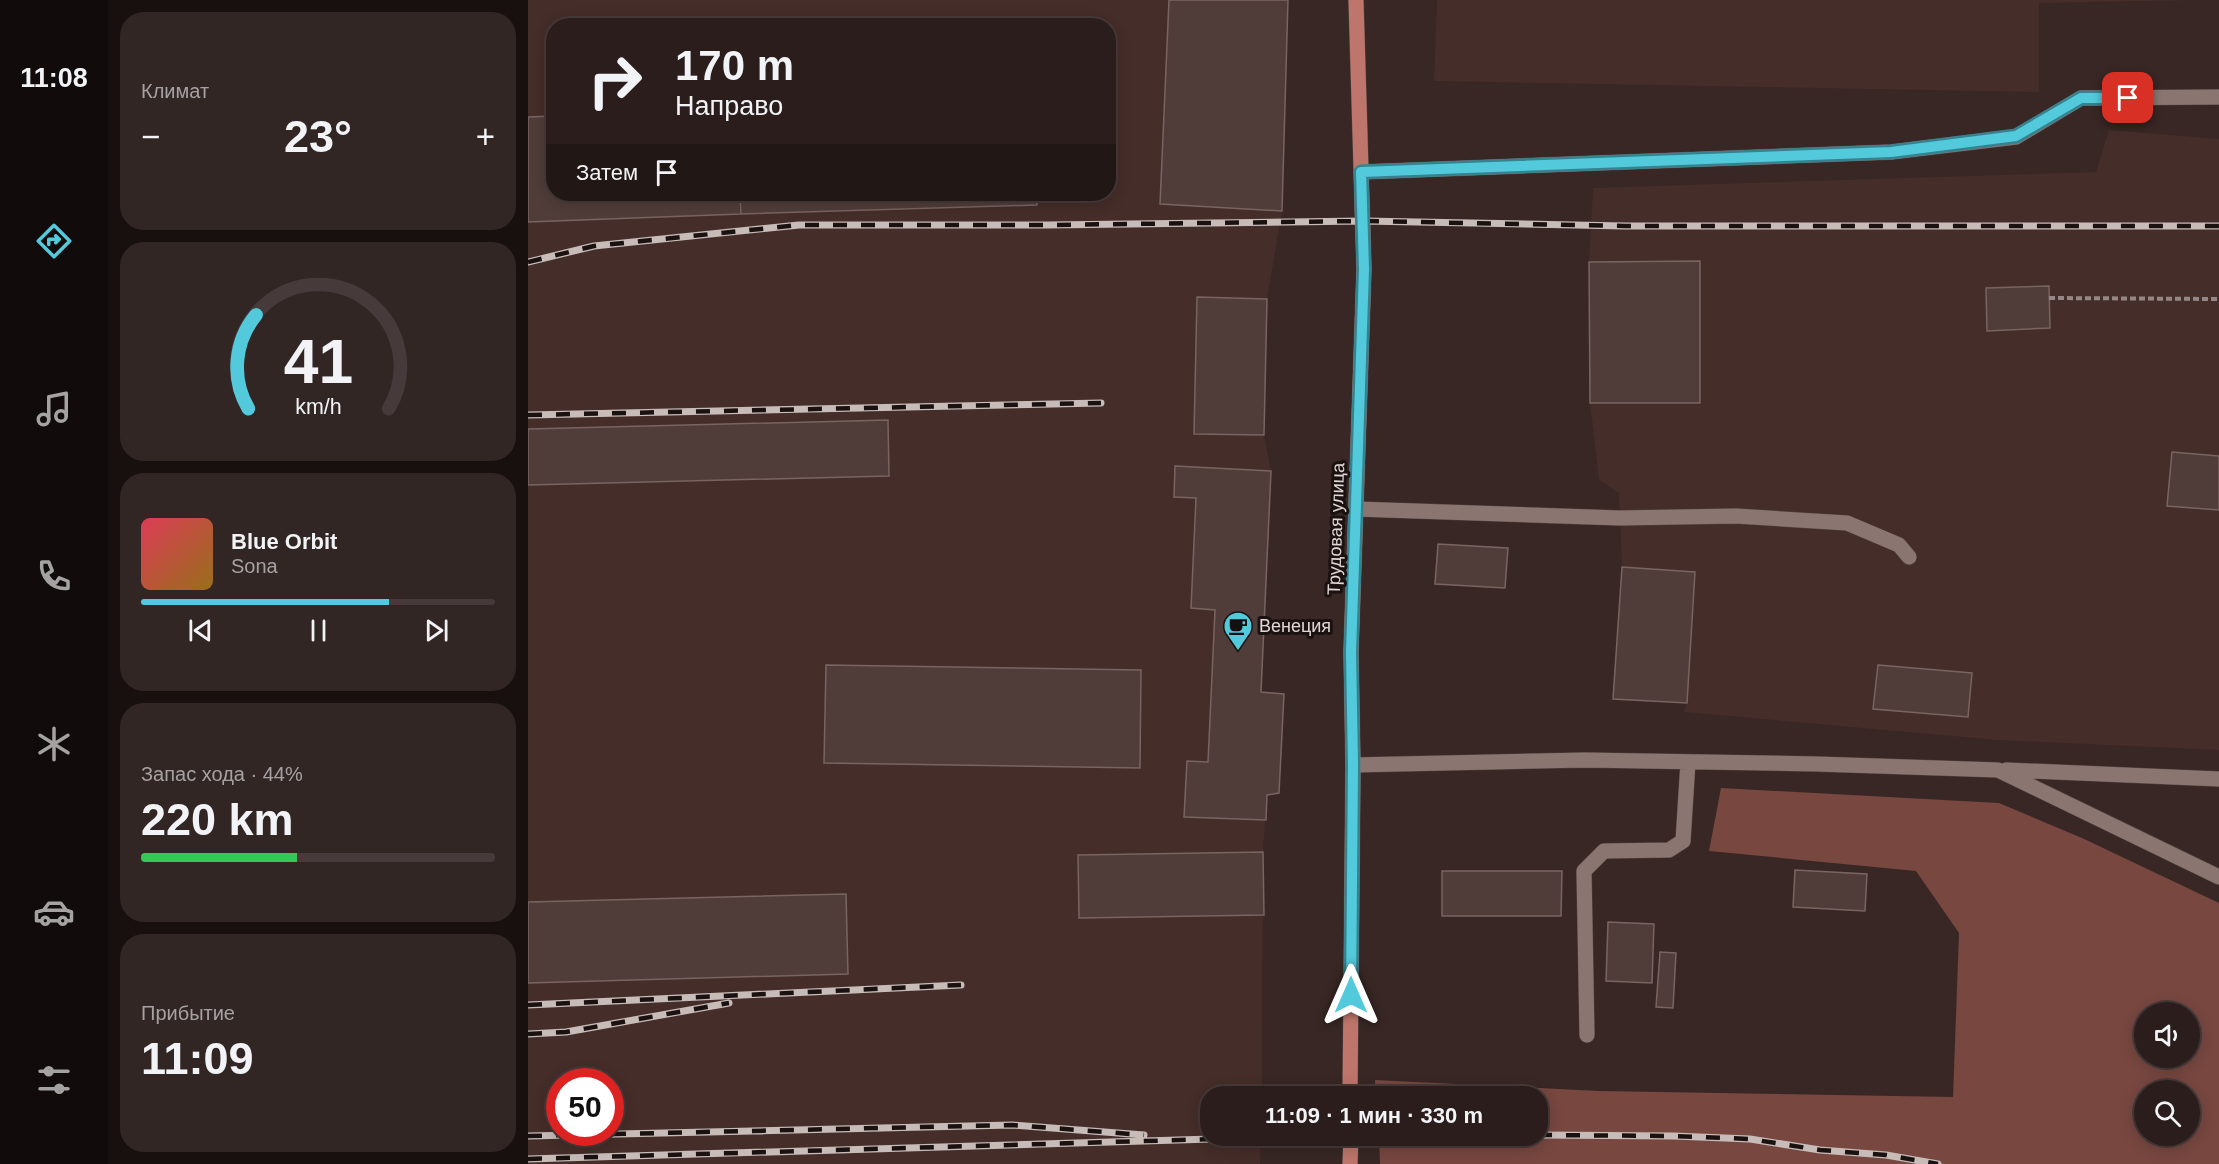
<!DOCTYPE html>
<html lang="ru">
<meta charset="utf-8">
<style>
:root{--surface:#2a1d1b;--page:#322624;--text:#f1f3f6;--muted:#a5a2a3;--line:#463b3a;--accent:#53cadc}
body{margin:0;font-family:Arial,sans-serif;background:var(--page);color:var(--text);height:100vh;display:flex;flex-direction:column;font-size:22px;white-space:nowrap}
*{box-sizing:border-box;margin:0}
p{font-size:20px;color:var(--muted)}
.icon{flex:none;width:33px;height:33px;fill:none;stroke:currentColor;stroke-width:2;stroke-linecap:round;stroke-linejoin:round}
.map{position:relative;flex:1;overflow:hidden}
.drawer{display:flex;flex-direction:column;gap:12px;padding:12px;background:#17100f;width:420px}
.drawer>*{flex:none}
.guide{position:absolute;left:18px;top:18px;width:570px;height:183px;border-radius:24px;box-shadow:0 3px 15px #0003,0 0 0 2px var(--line);background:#2a1d1b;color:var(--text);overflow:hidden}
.controls{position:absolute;left:1606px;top:1002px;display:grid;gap:12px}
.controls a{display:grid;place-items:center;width:66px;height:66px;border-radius:50%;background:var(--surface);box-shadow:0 3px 15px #0003,0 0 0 2px var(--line);font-size:30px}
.speed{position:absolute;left:18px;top:1068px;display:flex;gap:12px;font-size:30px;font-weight:700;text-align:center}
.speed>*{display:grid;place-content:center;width:78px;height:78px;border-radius:50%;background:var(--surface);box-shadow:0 3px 15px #0003,0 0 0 2px var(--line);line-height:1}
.speed .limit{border:9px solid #d22;background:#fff;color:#111}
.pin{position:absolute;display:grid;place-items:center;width:51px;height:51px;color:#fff;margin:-26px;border-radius:12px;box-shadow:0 3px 9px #0006}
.me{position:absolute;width:66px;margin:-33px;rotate:0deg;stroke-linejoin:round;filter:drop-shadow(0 0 4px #0008)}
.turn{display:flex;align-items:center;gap:21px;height:126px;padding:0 30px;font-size:27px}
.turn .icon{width:78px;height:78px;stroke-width:2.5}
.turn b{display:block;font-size:42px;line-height:51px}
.then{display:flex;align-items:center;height:57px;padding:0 30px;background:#0003;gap:12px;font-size:22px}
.big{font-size:45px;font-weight:600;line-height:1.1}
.drawer .tile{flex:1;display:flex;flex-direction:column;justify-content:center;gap:9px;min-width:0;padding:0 21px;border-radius:24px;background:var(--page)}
.drawer .dial{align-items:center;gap:0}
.dial svg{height:156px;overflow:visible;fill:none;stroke:var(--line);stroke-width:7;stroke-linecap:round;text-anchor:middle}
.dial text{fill:var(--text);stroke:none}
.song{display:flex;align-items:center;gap:18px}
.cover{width:72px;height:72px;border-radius:9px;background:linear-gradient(135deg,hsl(350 70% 55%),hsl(40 70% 35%))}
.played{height:6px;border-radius:3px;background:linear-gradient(90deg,var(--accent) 70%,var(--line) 70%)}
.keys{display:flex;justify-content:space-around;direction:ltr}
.heat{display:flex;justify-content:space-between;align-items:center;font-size:33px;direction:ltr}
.charge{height:9px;border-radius:4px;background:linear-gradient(90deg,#34c759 44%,var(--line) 0)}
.trip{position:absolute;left:672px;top:1086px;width:348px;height:60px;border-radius:24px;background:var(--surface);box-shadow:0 3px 15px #0003,0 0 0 2px var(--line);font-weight:600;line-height:60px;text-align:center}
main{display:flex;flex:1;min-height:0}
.tab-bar{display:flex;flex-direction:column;width:108px;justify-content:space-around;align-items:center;background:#110c0b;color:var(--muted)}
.tab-bar .icon{width:42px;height:42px}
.tab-bar .on{color:var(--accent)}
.tab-bar b{font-size:27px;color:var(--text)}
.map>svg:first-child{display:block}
.built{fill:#452d29;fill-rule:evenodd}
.green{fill:#774740;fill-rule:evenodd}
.building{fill:#503d3a;stroke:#796461;stroke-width:1.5}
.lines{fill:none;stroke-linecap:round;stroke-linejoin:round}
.minor-casing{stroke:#524341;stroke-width:16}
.major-casing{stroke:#524341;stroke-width:16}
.path{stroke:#958785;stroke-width:4;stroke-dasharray:6 3;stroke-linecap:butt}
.minor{stroke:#8a7571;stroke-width:15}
.major{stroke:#be756b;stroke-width:15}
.rail-casing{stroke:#c8bcb9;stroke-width:7}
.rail{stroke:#1a1211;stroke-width:4.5;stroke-dasharray:14;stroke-linecap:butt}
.route-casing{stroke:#36838f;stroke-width:15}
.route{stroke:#53cadc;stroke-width:10}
.labels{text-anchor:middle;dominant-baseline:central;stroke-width:6;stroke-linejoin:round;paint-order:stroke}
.street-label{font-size:18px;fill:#e2d6d4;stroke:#1a1211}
.poi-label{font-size:18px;fill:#e2d6d4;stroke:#1a1211;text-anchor:start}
</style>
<main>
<nav class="tab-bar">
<b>11:08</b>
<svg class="icon on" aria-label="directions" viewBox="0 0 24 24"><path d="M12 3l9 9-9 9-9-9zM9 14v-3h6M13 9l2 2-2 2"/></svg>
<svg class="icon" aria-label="music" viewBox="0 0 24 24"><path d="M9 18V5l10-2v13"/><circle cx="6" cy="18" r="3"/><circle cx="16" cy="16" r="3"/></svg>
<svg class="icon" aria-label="phone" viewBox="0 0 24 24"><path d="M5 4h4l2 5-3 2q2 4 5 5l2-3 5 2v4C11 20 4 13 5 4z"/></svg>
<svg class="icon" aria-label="climate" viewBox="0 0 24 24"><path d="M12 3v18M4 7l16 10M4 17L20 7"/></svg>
<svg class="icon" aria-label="car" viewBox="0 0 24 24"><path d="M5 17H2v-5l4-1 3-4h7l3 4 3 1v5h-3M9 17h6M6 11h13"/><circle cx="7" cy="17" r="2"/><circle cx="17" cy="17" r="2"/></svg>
<svg class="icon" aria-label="filters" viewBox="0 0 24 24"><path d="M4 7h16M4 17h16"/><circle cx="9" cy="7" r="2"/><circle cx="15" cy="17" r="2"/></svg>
</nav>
<section class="drawer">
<div class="tile"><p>Климат</p>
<div class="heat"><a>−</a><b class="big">23°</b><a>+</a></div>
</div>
<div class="tile dial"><svg viewBox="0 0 100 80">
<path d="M14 69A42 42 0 1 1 86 69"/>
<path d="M14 69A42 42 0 0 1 18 21" stroke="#53cadc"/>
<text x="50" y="56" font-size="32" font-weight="700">41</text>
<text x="50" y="72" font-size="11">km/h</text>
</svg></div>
<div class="tile">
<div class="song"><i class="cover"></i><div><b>Blue Orbit</b><p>Sona</p></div></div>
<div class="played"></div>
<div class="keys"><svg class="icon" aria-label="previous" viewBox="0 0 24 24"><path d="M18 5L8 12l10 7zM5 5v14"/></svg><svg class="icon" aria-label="pause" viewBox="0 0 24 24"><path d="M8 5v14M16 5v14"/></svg><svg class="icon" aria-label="next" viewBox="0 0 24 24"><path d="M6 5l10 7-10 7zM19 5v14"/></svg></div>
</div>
<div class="tile"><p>Запас хода · 44%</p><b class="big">220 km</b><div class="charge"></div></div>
<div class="tile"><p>Прибытие</p><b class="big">11:09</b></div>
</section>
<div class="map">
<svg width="1691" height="1164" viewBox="0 0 1691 1164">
<rect width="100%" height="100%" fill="#382724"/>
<path class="built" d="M0,0h760l-6,211 -15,88 -3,136 7,36 -10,221 23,2 -5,99 -12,2 -4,57 -1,244h-52v40h51l-1,28h-732zM26,26h554v168h-554zM32,1082h50v50h-50z
M909,0h760l-158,3v89l-605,-11z
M1581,130l110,9v611l-222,-10 -313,-28 3,-9 -74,-4 9,-132 -2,-49 -1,-25 -20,-13 -9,-77 -1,-141 4,-74 503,-16z"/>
<path class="green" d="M1193,788l278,15 83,35 137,65v261h-839l-1,-28h159v-40h-162l-1,-16 224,11 354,6 6,-164 -43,-62 -207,-20zM1617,1012h45v46h-45zM1617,1090h45v46h-45z"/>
<path class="building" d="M641,0h119l-6,211 -122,-7z
M26,116v78h186l1,20 -213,8v-105z
M212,194h296l1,11 -296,9z
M1172,261v142h-110l-1,-141z
M1521,286l1,42 -63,3 -1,-43z
M669,297l70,2 -3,136 -70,-1z
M360,420l1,56 -361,9v-56z
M1644,452l47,4v54l-52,-4z
M647,466l96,5 -10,221 23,2 -5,99 -12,2 -1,25 -82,-3 3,-56 21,1 7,-152 -24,-2 5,-110 -22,-1z
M910,544l70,4 -3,40 -70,-4z
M1094,567l73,5 -8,131 -74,-4z
M298,665l315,5 -1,98 -316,-5z
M1350,665l94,8 -4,44 -95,-8z
M735,852l1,63 -185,3 -1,-63z
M1267,870l72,4 -2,37 -72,-4z
M914,871h120l-1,45h-119z
M318,894l2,80 -320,9v-81z
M1080,922l46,2 -2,59 -46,-2z
M1132,952l16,1 -3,55 -17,-1z"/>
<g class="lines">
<g class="minor-casing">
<path id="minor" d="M833,172l530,-20 125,-15 65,-39 138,-1
M828,509l264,9 116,-2 111,7 52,22 10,12
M825,765l232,-5 232,4 181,6 221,107
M1478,770l213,9
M1059,1035l-3,-164 20,-20 65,-1 14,-9 5,-79"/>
</g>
<g class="major-casing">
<path id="major" d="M822,1096l3,-331 -2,-113 13,-383 -8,-269
M822,1164l1,-28"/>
</g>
<path class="path" d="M1521,298l170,1"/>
<use href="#minor" class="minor"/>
<use href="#major" class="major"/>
<g class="rail-casing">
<path id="rail" d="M0,262l66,-16 205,-21h249l315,-4 262,5h594
M0,415l573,-12
M0,1005l433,-20
M0,1034l38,-2 163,-29
M1010,1135l136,1 76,3 70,11 66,5 52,9
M0,1136l484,-11 132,10
M0,1159l789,-23"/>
</g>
<use href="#rail" class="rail"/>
</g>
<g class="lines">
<g class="route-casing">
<path id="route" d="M823,995l2,-230 -2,-113 13,-383 -3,-97 530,-20 125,-16 65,-38h47"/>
</g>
<use href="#route" class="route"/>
</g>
<defs>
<g id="cafe-pin" transform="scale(1.5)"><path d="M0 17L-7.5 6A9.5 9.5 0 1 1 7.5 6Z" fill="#53cadc" stroke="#1a1211"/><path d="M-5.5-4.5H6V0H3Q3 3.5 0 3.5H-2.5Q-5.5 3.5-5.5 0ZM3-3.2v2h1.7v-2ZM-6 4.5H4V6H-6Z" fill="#111"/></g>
</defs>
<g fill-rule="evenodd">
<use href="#cafe-pin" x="710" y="626"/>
</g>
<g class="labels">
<g class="street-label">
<text transform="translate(808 529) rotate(-88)">Трудовая улица</text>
</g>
<g class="poi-label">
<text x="731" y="626">Венеция</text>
</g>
</g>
</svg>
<div class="controls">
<a><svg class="icon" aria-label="sound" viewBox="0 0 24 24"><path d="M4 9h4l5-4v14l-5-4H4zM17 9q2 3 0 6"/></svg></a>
<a><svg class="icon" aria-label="search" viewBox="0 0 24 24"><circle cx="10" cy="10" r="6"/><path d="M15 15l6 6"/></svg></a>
</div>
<div class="speed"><div class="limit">50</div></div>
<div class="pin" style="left:1600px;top:98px;background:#d93025"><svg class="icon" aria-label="arrive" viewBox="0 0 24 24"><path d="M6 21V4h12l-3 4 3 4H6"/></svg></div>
<svg class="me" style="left:823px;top:995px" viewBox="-20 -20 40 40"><path d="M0-17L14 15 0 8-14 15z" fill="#53cadc" stroke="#fff" stroke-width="4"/></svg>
<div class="trip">11:09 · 1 мин · 330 m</div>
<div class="guide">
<div class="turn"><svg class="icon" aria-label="right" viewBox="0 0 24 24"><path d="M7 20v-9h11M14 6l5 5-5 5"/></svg><div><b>170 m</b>Направо</div></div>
<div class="then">Затем<svg class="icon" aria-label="arrive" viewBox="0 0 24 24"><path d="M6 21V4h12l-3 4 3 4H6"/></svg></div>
</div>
</div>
</main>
